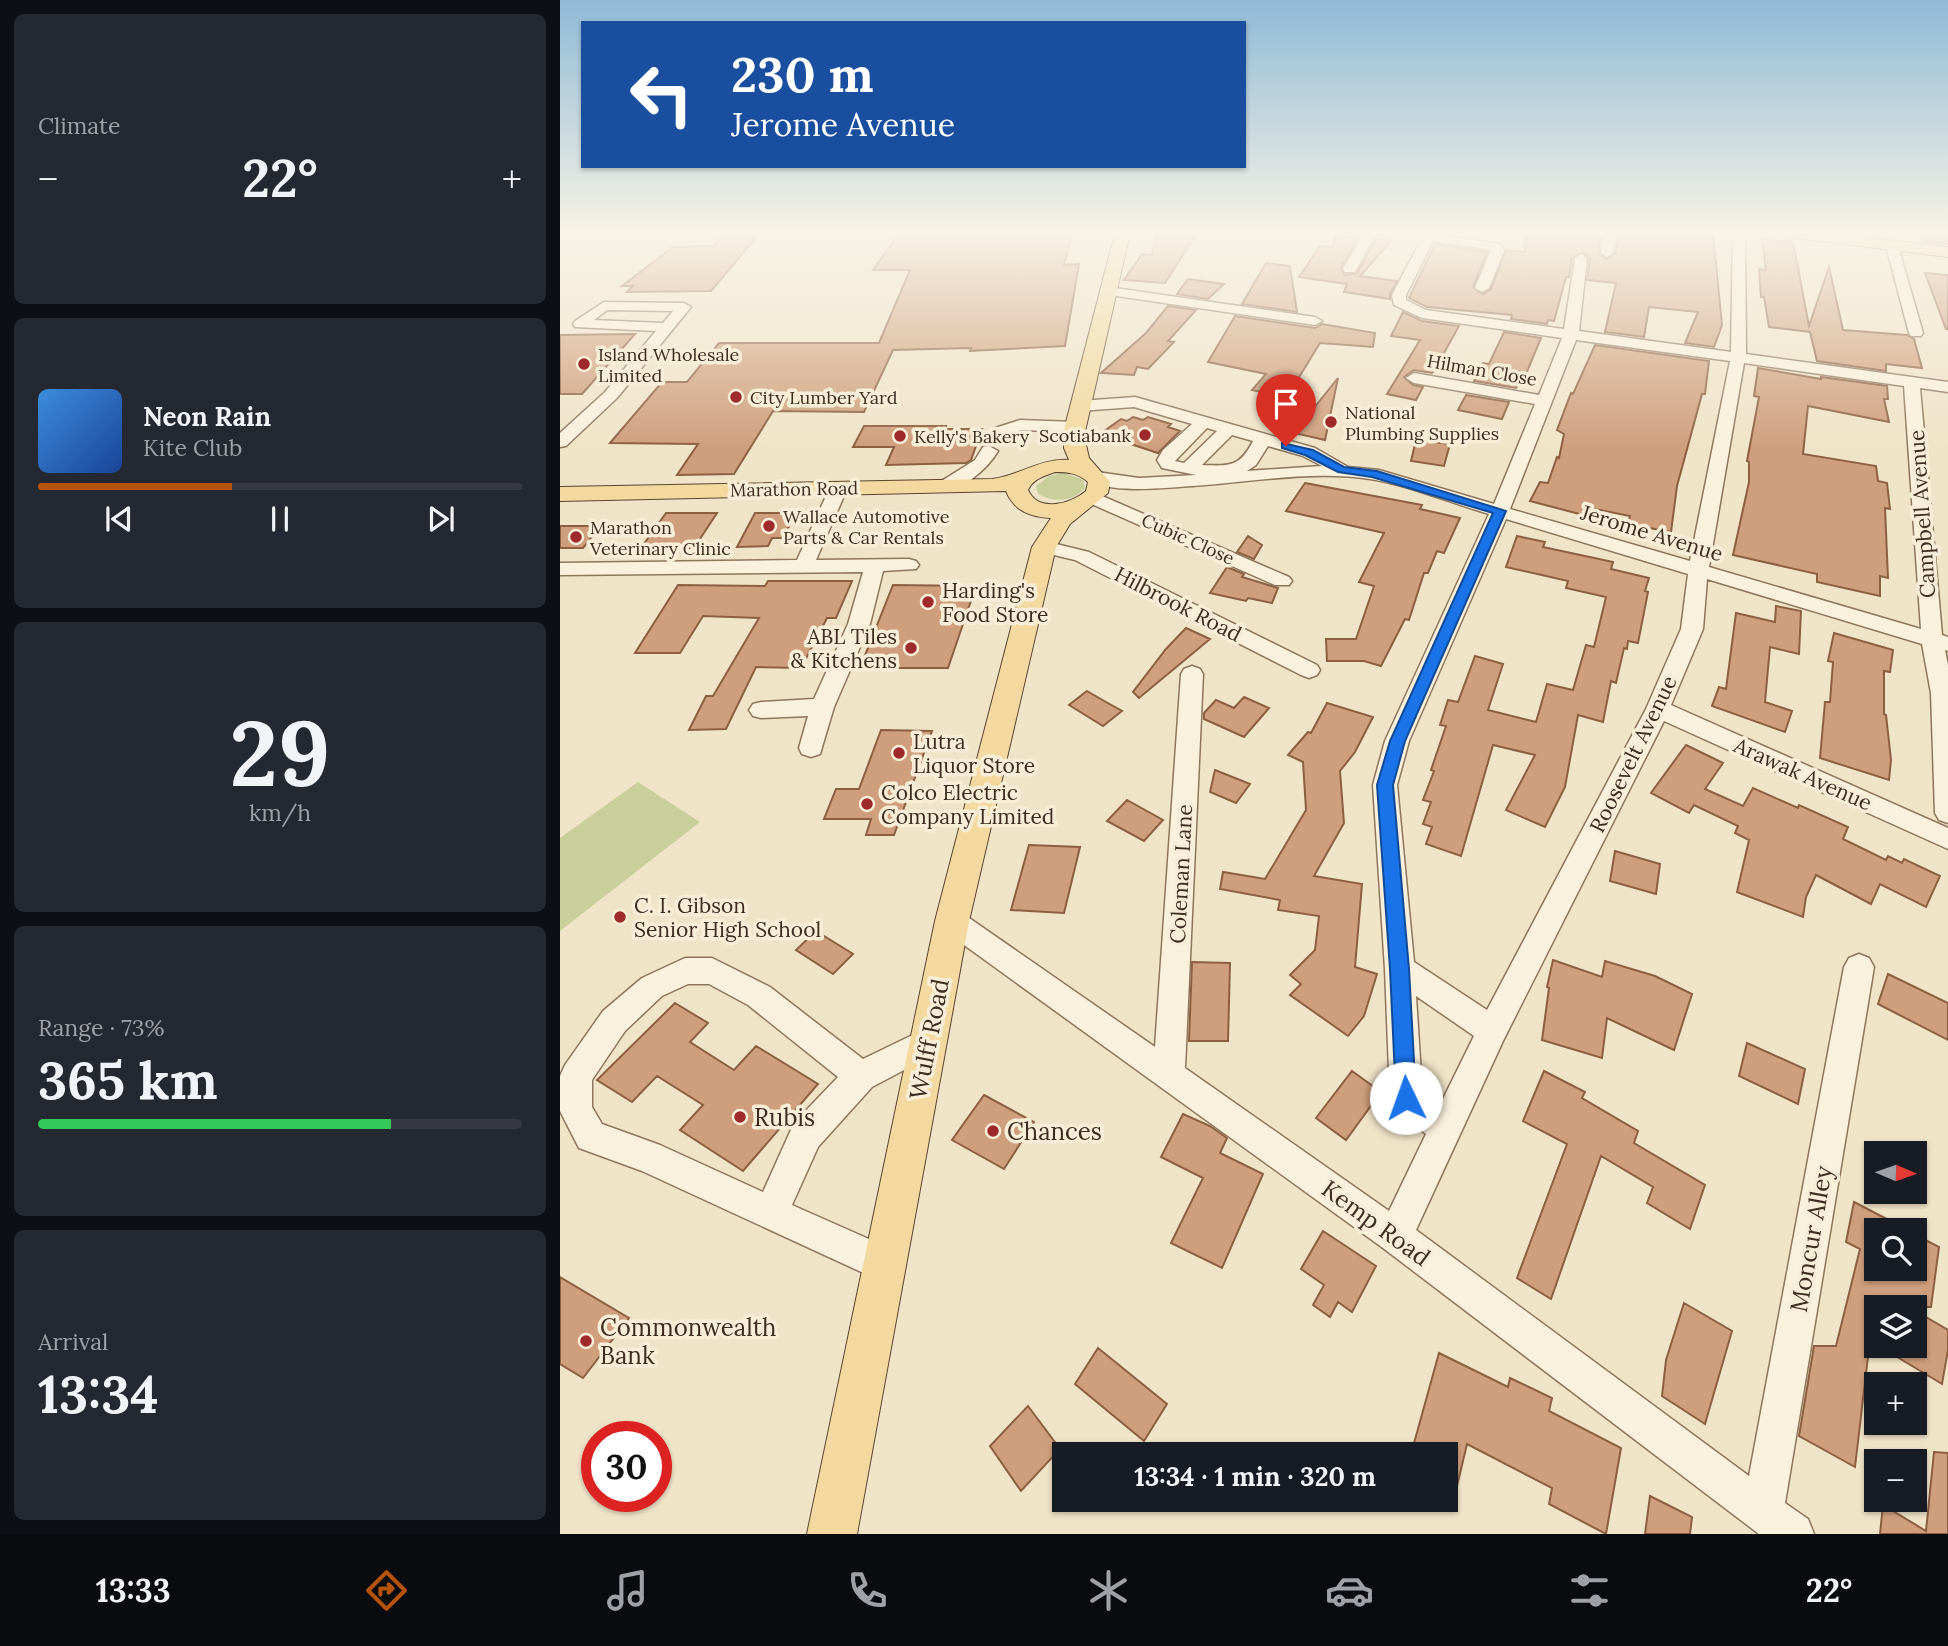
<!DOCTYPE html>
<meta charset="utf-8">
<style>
:root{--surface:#171b24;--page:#242831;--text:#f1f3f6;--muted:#9ea1a6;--line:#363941;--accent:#b45309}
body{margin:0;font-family:Lora,serif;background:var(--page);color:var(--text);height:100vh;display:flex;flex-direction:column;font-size:26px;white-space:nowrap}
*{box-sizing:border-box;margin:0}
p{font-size:23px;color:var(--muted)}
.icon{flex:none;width:38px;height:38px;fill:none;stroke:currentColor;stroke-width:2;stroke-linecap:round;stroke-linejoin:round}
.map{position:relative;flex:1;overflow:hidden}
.drawer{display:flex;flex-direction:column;gap:14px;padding:14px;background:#0d0f14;width:560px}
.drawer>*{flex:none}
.hud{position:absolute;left:21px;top:21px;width:665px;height:147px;border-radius:0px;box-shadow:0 2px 5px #0004;background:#1a4fa0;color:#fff;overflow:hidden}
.needle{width:46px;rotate:92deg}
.buttons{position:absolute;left:1304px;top:1141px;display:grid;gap:14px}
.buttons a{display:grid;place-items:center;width:63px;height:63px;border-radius:0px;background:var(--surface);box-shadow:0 2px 5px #0004;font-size:35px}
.speed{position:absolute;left:21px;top:1421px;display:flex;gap:14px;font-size:35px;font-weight:700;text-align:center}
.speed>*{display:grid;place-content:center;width:91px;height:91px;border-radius:50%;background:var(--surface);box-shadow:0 2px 5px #0004;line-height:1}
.speed .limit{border:10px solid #d22;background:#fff;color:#111}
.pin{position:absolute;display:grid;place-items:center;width:60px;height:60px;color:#fff;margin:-72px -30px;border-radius:50% 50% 50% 0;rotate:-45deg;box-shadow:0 0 7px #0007}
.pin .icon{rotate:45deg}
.me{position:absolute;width:77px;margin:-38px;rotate:357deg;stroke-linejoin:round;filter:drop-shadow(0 0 5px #0008)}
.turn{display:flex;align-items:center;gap:24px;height:147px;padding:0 35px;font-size:32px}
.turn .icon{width:91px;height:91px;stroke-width:2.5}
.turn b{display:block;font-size:49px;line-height:60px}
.big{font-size:52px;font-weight:700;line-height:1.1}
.drawer .tile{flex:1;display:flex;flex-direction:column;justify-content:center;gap:10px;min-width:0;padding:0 24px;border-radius:10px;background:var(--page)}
.drawer .dial{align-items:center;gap:0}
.dial b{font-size:91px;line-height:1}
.song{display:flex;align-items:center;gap:21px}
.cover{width:84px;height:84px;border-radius:10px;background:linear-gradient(135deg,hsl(210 70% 55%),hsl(220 70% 35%))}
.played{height:7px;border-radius:4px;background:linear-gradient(90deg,var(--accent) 40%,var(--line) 40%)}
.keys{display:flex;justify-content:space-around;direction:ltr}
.heat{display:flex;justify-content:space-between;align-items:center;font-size:38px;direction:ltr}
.charge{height:10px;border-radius:5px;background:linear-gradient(90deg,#34c759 73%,var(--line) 0)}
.trip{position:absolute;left:492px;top:1442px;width:406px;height:70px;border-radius:0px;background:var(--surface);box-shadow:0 2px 5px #0004;font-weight:700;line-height:70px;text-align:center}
.tab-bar{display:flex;height:112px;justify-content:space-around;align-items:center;background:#090b0e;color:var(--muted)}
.tab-bar .icon{width:49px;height:49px}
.tab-bar .active{color:var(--accent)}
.tab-bar b{font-size:32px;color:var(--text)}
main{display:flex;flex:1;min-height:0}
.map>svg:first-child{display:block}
.green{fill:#c9cf9b}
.building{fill:#cf9f7d;stroke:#8d5f41;stroke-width:2}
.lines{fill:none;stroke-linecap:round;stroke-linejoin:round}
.minor-casing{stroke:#8d765c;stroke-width:3}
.major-casing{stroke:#5b4430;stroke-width:2}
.minor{fill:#faf1dc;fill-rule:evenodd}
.major{fill:#f3d9a0;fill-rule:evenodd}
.route{fill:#1a73e8;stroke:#114b97;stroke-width:2}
.poi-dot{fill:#9e2a2b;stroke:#f7eed8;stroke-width:2.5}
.labels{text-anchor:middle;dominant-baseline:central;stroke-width:7;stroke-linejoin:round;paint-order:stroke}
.far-poi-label{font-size:18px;fill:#3d2e20;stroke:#f7eed8;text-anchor:start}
.far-street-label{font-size:18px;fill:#3d2e20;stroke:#f7eed8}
.street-label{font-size:21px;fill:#3d2e20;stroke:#f7eed8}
.poi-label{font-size:21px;fill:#3d2e20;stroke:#f7eed8;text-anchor:start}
.near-street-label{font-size:24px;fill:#3d2e20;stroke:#f7eed8}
.near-poi-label{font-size:24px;fill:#3d2e20;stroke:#f7eed8;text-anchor:start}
</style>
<main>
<section class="drawer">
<div class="tile"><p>Climate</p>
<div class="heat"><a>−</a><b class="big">22°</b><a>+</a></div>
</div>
<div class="tile">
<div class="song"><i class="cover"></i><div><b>Neon Rain</b><p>Kite Club</p></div></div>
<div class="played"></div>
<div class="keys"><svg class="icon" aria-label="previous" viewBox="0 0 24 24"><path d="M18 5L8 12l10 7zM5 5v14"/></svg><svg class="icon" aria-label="pause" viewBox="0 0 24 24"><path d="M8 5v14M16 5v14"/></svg><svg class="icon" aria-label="next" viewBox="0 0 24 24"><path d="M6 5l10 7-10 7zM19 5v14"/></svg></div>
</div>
<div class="tile dial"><b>29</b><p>km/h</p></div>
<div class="tile"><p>Range · 73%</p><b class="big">365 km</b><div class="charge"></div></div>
<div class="tile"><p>Arrival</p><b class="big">13:34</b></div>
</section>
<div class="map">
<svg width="1388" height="1534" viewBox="0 0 1388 1534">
<rect width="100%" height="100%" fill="#f0e4c8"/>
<path class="green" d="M503,473l20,6 2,9c-11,14 -32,15 -47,6l-2,-8 13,-10z
M78,782l62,40 -140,109v-93z"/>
<path class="building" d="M165,233h35l-49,58 -84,1 6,-6h-11l51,-39 40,-1z
M512,233l-8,32 15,-1 -14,82 -95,5 1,-3 -78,2 -29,62 -91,-1 -39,63 -57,1 21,-31 -88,-1 52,-61h25l32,-39h160l31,-73h-37l23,-32h67l2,-4z
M597,233h40l-32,50 -41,-3 18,-26 10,1z
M966,233h75l-3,20 8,6 10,-6 3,-20h94l9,92 -8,22 -29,-4 13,-31 -49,-5 -5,30 -39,-5 11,-49 -29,-3 3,-22 -8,-6 -10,6 -3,19h-3l-12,44 -6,-1 -1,4 -36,-5 1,-4 -85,-8 -18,-9 26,-54 52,8 -14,35 10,7 8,-5 15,-39 19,2z
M1359,233h29v11l-23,-2z
M776,236l22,2 -17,30 4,7 12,-2 19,-34 16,1 -32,36 37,5 -7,13v5l-46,-7 3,-8 -48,-7 21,-31 12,1z
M1202,239l31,3 16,84 20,-59 14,63 64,5 7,4 8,29 -36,-4v7l-69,-10 -7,-29 -41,-5 -5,-30h-3l-2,-28 7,1z
M706,263l24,3 7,46 -55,-8z
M1365,273l23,2v54h-2z
M628,279l36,5 -16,15 -31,-5z
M608,306l28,4 -28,31 6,1 -26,27 -11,-2 -3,8 -33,-2 45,-40z
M843,312l19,9 37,5 -25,45 -2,2 -18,-3 -10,7 9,8 10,2 -7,13 -29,-6 33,-54 -29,-4z
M675,316l80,12 7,-4 53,9 -2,14 -53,-4 -33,54 -35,-7 14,-16 -58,-12z
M944,332l37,6 -20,48 -3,-1 -2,3 -42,-7 9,-18 6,1z
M75,334l-53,60h-22v-59z
M1035,345l114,16 -4,33h-3l-25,92 -6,46 -43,-8 2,-8 -40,-8 -3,8 -57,-15 10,-19 8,1 9,-26 2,1 5,-24 -7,-4 14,-37 2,1z
M1198,368l63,11v-2l66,9 1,13h-4l5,23 -81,-16 -5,48 73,12 2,15 9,2 3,26 -5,-1 3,70 -8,-2v20l-63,-14v-8l-84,-19 16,-73v-20l-2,-1 12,-64 -5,-1z
M778,378l-13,62 -31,-7z
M906,395l43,7 -7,17 -44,-9z
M573,417l10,3 5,-3 23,7 -3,3 12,4 -22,22 -58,-19 21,-15 6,2z
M304,426h82l-1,3h37l-11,31 -5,3 -80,2 8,-18h-41z
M856,440l34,4 -6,22 -33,-5z
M745,483l117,22 -2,4 40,9 -16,35 -7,-2 -9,22h-4l-15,47 -4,-1 -24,47 -17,-5h-37l-1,-22h30l18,-53 -15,-4 25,-49 -98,-22z
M106,513h51l-23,35h-53z
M195,513h41l-13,25h-11l-4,8 -31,1z
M0,526h40l-17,22h-23z
M688,536l14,9 -8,14 -17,-7z
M957,536l28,6 -2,5 70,15 -2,7 38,9 -4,13 3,1 -10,51 -10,-2 -1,8 -3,-1 -8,35 -5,-2 -8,41 -25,-7 -13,72 -20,40 -39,-17 29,-55 -42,-10 -32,111 -35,-12 6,-17 -9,-3 8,-22 -8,-2 11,-29 -3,-1 15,-44 -6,-1 8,-25 10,2 17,-46 28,8 -15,46 48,12 11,-38 26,6 13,-45 8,2 12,-50 -40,-9 2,-7 -62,-14z
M667,567l17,7 -2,3 36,11 -6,15 -24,-5 -2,3 -36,-8z
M208,581h84l-16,37h-9l-26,50 -45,-1 -30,62 -37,1 17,-34h7l46,-78 -56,-2 -23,37h-45l43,-68 87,1z
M333,585l83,1 -28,82h-88z
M1216,606l25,5 -2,43 -29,-7 -5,55 27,9 -7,21 -73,-26 7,-19 7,2 10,-76 39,9z
M626,628l24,11 -71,59 -6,-6 33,-43z
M1274,633l59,17 -3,22 -6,-1v43l2,1 5,45 -2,20 -69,-22 5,-56h5l3,-40 -5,-1z
M527,691l19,11 16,9 -19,15 -34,-21z
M684,697l25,11 -25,29 -40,-18v-6l12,-13 18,8z
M767,703l46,14 -18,35 -15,19 4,52 -30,53 48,8 -7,83 22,7 -13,42 -16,20 -58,-41 11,-11 -11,-9 25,-25 4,-34 -41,-6 2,-10 -60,-11 3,-17 42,7 41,-69 -3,-48 -15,-7 20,-23 3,1z
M321,730l51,1 -38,104h-28l5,-16h-47l12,-30h23z
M1126,745l37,18 -18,26 38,17 10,-18 45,20 1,-3 49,22 -5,12 43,21 2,-4 14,7 2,-4 36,17 -14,31 -46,-23 -9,20 -55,-29 -10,22 -3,20 -66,-25 12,-52 -14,-7 3,-7 -44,-21 -5,8 -38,-20z
M655,770l35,14 -14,19 -26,-11z
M567,800l36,20 -19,21 -37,-20z
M469,845l51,2 -16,66 -53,-3z
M1055,851l45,13 -4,30 -46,-13z
M256,931l37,23 -20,20 -37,-24z
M993,960l49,17 3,-16 50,15 37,18 -18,56 -67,-32 -5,40 -60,-18 7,-52 -2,-1z
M632,962l38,1 -2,78h-39z
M1328,974l60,29v37l-70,-36z
M115,1003l33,20 -18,19 44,28 22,-24 62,38 -75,87 -63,-41 23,-25 -46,-29 -25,26 -35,-22z
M1187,1043l58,26 -7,35 -59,-28z
M792,1071l29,21 -35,48 -30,-22z
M984,1071l41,21 -3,6 56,33 -4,12 71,42 -15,44 -43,-26 6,-16 -52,-31 -50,143 -34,-21 50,-134 -44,-23z
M424,1095l50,27 -30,47 -52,-29z
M623,1114l27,12 17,12 -7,15 43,21 -41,94 -51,-25 32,-65 -42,-21z
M1294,1202l54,28h-32v39h38v-35l25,13 -8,60h-55v37l-6,-4 -15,127 -56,-31 15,-90h22l24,-97 -14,-7z
M763,1231l53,35 -24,46 -14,-10 -8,15 -17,-12 11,-20 -23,-16z
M0,1277l69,41 -46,60 -23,-14z
M1124,1303l48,28 -27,93 -43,-28 4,-36z
M1354,1310l34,20v20l-6,34 -63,-38h35z
M538,1348l69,56 -23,37 -69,-57z
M879,1353l69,34 2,-9 42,20 -3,13 72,37 -15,86 -57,-30 3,-16 -85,-44 -14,59 -7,-1v-48h-35z
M468,1406l32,43 -39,42 -31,-45z
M1374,1452l14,1v81h-68l3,-29 43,26z
M1090,1496l42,21 -2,17h-45z"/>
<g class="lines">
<g class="minor-casing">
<path id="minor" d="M804,233h12l-21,39h-10l-2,-3z
M865,233l71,10 4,1 4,7 -15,37 -7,4 -7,-4 16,-38 -58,-9 -27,54v5l20,10 138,19 11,-71 6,-4 6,4 -8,73 152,21 2,-119h12l1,121 202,28v10l-28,-4 22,247 6,2v14l-3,-1 3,15v158l-9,-3 -4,-7 -4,-120 -9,-49 -215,-65 -4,50 -32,76 277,123v21l-284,-128 -161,320 -87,189 333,246 95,-509 5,-9 10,-4 10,4 5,9 -89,536 23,16 6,15h-55l-376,-286 -441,-319 -4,-8 4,-8 10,-4 10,4 193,134 26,-373 3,-5 8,-3 8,3 3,5 -18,394 204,143 37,-77 -31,-25 -5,-11 -5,-129 -12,-184 12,-44 104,-227c-38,-11 -80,-29 -119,-35 -57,-9 -119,3 -177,7 -23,1 -89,10 -105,-9l3,-4 6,-1 42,6 57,-3 -34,-7 -5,-8 6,-10 29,-26 -58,-17 -54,4 -8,-5 8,-5 55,-4 180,51 33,19 31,3 115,34 41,-100 -121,-21 -8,-5 8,-5 125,22 23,-57 -140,-20 -28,-13 -2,-10zM1016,340l154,21 -40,200 -180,-52zM1184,363l160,23 17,243 -212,-62zM647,428l10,3 -33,32 -9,-2zM672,435l21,6c-13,26 -23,25 -51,24zM708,446l35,10 19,10 -75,5 9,-6zM946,519l182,55 -7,55 -35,80 -159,301 -73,-48 -17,-177 12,-44zM856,996l58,40 -34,69 -18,-15z
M1044,233h12l-3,20 -6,4 -6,-4z
M1332,242l6,4 25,87 -2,3h-10l-2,-3 -23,-87z
M548,287l207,30 7,4 -7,4 -212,-31 -2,-3z
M44,302l80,1 7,4 -74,91 -51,48 -6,1v-14l45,-41 51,-61 -81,-4 -2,-3 2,-3zM47,310l66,1 -10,12 -69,-3z
M460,420l55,2 8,5 -8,5 -55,-2 -25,13 -9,-5 9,-10z
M429,446l9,5c-9,16 -39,44 -58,39l-3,-4 3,-4 35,-22 8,-13z
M275,491l9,5 -28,64 93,-1 7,2 3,4 -3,4 -33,2 -13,53 -36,83 -14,47 -9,3 -9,-3 -3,-6 9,-32 -47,2 -8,-2 -4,-6 4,-6 8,-2 53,-3 34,-75 15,-52 -303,3v-12l237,-3 29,-64z
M533,492l196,85 3,4 -3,4h-14l-188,-83 -3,-4z
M484,541l45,11 228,113 3,5 -3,5 -8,3 -8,-3 -226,-115 -38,-9 -3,-4z
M125,958h27l58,29 93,72 66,-32 11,4 4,10 -4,10 -68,36 -54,60 -26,58 104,46 5,13 -5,13 -13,5 -241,-111 -63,-23 -19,-37v-35l5,-11 38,-54 39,-33zM128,984h21l39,21 90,72 -44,46 -31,69 -103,-47 -58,-21 -10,-17v-27l33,-49 37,-35z"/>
</g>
<g class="major-casing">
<path id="major" d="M555,233h15l-46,203 5,22 21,24 -2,11 -38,31 -14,23 -87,374 -112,613h-50l128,-613 97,-374 19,-29c-21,-1 -37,-7 -45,-27l-446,10v-14l432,-8c27,-3 48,-21 77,-19l-5,-12v-18zM495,472c13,0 23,1 33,10l-2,9c-15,13 -48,22 -58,-1 5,-11 16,-14 27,-18z
M1220,233h47l121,14v10l-161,-20z"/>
</g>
<use href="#minor" class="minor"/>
<use href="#major" class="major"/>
</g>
<linearGradient id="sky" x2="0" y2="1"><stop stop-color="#8fbad6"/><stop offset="0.52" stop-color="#f8f3e6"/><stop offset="1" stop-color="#f8f3e6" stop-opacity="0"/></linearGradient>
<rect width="1388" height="448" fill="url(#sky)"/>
<path class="route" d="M722,443l31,7 31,17 33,4 129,40 -101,230 -12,44 16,184 7,129 -3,7 -7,3 -7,-3 -3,-7 -6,-129 -13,-184 13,-44 103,-228 -121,-36 -34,-5 -33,-17 -23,-7z"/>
<g class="poi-dot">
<circle cx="24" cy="364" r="7"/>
<circle cx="176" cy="397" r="7"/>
<circle cx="771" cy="422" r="7"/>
<circle cx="585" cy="435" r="7"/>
<circle cx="340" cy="436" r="7"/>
<circle cx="209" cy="526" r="7"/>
<circle cx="16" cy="537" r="7"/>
<circle cx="368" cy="602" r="7"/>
<circle cx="351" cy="648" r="7"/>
<circle cx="339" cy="753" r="7"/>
<circle cx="307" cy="804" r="7"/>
<circle cx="60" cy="917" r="7"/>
<circle cx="180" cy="1117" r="7"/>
<circle cx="433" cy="1131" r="7"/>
<circle cx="26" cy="1341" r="7"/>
</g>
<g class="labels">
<g class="far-poi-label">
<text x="38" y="354">Island Wholesale<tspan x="38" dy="21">Limited</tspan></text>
<text x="190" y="397">City Lumber Yard</text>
<text x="785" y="412">National<tspan x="785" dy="21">Plumbing Supplies</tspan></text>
<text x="571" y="435" text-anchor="end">Scotiabank</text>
<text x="354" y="436">Kelly's Bakery</text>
<text x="223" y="516">Wallace Automotive<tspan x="223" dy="21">Parts &amp; Car Rentals</tspan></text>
<text x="30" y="527">Marathon<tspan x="30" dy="21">Veterinary Clinic</tspan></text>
</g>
<g class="far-street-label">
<text transform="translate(922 370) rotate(10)">Hilman Close</text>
<text transform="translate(234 489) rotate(-1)">Marathon Road</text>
<text transform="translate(628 539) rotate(24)">Cubic Close</text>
</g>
<g class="street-label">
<text transform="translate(1362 514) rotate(-94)">Campbell Avenue</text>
<text transform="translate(1092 533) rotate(17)">Jerome Avenue</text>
<text transform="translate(618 604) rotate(27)">Hilbrook Road</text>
<text transform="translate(1073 754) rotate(-64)">Roosevelt Avenue</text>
<text transform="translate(1243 774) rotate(24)">Arawak Avenue</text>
<text transform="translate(621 874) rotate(-87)">Coleman Lane</text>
</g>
<g class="poi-label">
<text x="382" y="590">Harding's<tspan x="382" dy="24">Food Store</tspan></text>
<text x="337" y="636" text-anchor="end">ABL Tiles<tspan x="337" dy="24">&amp; Kitchens</tspan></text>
<text x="353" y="741">Lutra<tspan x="353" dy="24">Liquor Store</tspan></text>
<text x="321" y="792">Colco Electric<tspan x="321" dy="24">Company Limited</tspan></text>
<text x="74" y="905">C. I. Gibson<tspan x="74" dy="24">Senior High School</tspan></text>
</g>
<g class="near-street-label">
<text transform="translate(369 1039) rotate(-79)">Wulff Road</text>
<text transform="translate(816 1223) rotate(36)">Kemp Road</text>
<text transform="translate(1251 1239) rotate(-80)">Moncur Alley</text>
</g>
<g class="near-poi-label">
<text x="194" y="1117">Rubis</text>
<text x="447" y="1131">Chances</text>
<text x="40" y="1327">Commonwealth<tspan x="40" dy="28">Bank</tspan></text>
</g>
</g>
</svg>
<div class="buttons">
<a><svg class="needle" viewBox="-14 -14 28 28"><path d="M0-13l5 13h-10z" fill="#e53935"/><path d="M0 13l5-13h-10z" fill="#9ea1a6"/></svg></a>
<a><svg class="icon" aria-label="search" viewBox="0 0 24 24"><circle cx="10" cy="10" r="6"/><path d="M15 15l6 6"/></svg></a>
<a><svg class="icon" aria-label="layers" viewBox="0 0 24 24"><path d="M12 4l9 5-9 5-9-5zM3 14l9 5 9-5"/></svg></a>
<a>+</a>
<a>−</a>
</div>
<div class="speed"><div class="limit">30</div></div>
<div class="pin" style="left:726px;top:446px;background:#d93025"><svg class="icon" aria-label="arrive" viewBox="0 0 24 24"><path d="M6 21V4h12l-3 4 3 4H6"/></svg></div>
<svg class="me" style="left:846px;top:1098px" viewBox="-20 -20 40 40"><circle r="19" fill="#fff"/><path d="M0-13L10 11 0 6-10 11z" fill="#1a73e8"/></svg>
<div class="trip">13:34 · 1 min · 320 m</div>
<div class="hud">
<div class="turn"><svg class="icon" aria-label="left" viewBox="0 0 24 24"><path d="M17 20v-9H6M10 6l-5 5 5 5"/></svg><div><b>230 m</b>Jerome Avenue</div></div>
</div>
</div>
</main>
<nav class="tab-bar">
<b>13:33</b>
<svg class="icon active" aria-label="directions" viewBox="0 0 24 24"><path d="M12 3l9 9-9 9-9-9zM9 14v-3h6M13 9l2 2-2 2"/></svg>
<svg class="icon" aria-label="music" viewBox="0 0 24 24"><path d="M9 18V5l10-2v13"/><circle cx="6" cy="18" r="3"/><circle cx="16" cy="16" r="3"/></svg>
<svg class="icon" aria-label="phone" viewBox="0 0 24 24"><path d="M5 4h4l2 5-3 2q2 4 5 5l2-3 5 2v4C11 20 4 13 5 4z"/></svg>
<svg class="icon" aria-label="climate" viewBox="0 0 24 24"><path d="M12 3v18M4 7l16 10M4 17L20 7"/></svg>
<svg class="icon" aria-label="car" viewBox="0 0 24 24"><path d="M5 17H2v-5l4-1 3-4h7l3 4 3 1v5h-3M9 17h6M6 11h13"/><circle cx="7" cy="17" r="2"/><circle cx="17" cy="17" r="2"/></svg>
<svg class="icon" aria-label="filters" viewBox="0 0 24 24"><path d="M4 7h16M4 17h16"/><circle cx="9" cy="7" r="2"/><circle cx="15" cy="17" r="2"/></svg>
<b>22°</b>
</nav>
